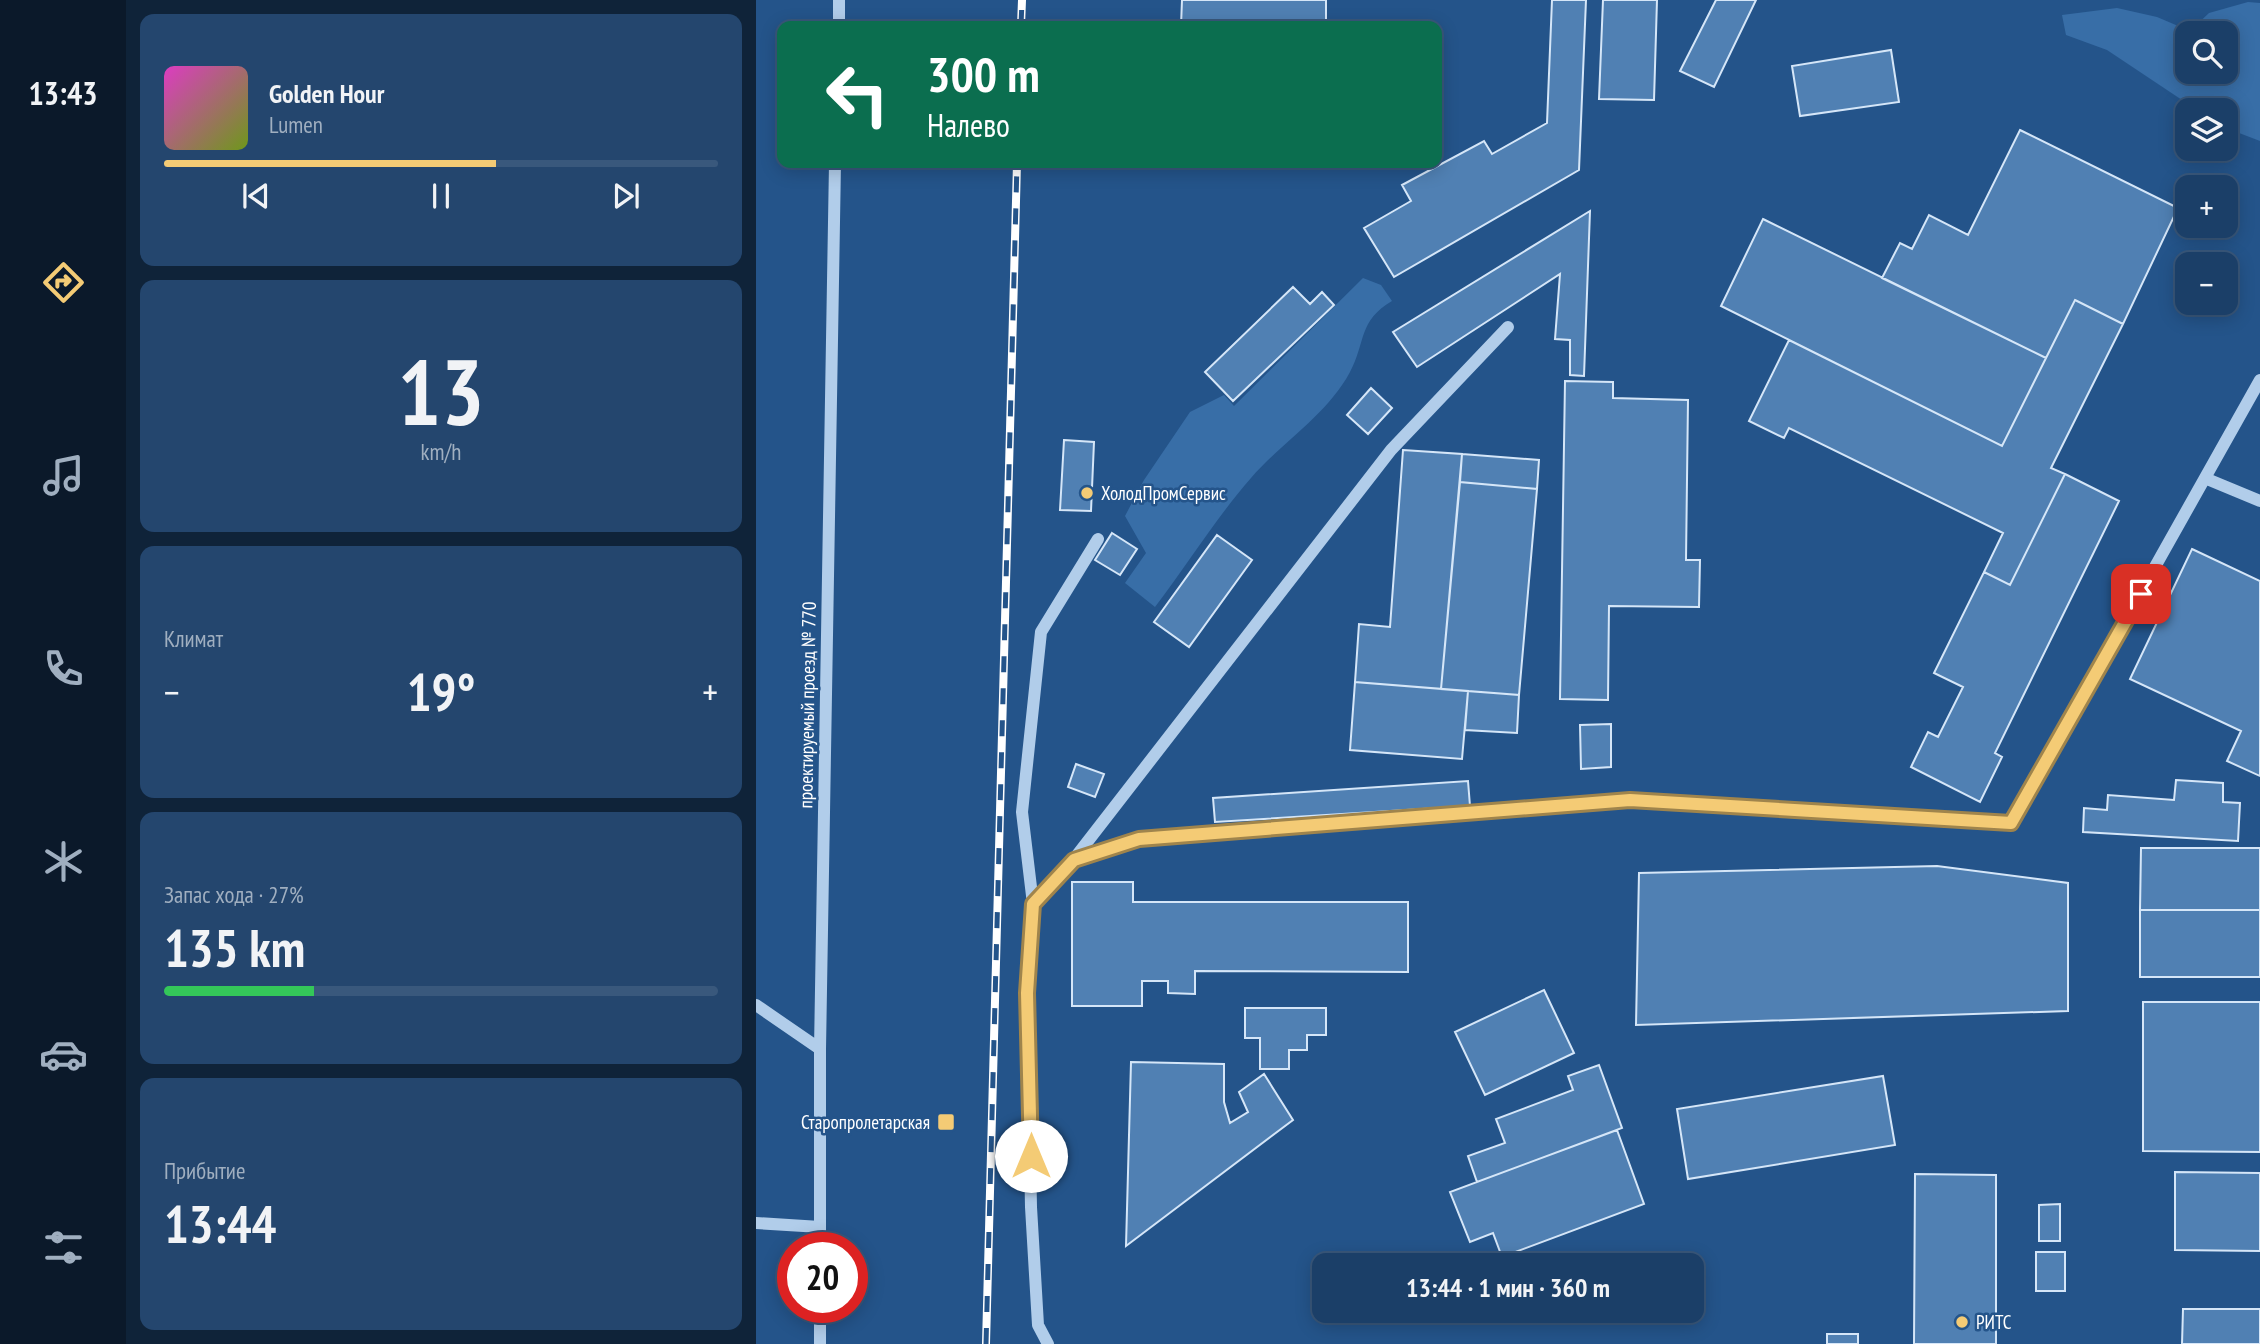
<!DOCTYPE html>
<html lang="ru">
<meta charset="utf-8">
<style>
:root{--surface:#1b3f68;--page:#24466e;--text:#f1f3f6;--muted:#a0afc0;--line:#39587c;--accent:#f4cb75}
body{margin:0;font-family:"PT Sans Narrow",sans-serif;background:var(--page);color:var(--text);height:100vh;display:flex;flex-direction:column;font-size:26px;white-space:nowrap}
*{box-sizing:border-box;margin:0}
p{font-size:23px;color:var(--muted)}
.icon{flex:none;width:38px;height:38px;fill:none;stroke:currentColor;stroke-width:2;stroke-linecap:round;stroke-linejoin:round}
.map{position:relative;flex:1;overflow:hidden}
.details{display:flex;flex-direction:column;gap:14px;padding:14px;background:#0f2339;width:630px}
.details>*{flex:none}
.banner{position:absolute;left:21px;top:21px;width:665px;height:147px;border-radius:14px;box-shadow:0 4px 18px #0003,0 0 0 2px var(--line);background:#0b6e4f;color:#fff;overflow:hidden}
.buttons{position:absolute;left:1419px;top:21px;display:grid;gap:14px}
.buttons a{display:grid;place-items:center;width:63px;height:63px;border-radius:14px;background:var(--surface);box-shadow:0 4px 18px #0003,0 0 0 2px var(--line);font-size:35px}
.speed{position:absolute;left:21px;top:1232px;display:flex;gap:14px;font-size:35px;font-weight:700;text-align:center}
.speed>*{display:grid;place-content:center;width:91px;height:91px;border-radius:50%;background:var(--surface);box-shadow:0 4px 18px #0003,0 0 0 2px var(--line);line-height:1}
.speed .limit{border:10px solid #d22;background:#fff;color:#111}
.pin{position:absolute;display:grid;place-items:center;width:60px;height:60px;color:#fff;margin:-30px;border-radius:14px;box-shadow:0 4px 10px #0006}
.me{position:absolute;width:77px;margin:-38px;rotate:0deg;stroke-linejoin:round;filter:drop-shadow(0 0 5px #0008)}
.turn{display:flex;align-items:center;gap:24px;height:147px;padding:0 35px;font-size:32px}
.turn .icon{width:91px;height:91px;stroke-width:2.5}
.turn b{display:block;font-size:49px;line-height:60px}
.big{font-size:52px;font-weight:700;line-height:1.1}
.details .widget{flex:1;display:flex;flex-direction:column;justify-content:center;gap:10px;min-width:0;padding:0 24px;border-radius:14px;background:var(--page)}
.details .dial{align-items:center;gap:0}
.dial b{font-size:91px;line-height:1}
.song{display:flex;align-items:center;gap:21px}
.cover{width:84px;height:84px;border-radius:10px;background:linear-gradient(135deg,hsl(310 70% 55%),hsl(80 70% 35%))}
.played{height:7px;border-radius:4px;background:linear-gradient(90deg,var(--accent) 60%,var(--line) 60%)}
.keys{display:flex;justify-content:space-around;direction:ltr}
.heat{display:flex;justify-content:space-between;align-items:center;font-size:38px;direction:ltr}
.charge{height:10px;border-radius:5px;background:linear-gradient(90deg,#34c759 27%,var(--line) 0)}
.trip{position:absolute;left:556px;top:1253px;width:392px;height:70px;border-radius:14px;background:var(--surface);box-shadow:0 4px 18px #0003,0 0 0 2px var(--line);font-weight:700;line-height:70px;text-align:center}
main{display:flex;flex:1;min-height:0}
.tab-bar{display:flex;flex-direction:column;width:126px;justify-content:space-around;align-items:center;background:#0b192a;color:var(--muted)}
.tab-bar .icon{width:49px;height:49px}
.tab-bar .selected{color:var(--accent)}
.tab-bar b{font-size:32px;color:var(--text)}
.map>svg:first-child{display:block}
.green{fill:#386ea7;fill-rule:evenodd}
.building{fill:#5080b3;stroke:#d5e6f8;stroke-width:2}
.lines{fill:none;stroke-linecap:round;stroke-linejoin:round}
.minor{stroke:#b1cdea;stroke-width:12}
.rail-casing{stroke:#fff;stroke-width:8}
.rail{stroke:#24548a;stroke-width:5;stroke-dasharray:16;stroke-linecap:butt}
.route-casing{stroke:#9f844c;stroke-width:18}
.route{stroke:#f4cb75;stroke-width:12}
.poi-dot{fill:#f4cb75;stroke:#24548a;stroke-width:2.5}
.labels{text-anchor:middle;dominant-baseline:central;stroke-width:5;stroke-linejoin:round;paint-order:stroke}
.poi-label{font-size:19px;fill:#fff;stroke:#24548a;text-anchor:start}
.street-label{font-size:19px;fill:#fff;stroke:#24548a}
</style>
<main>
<nav class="tab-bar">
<b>13:43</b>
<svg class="icon selected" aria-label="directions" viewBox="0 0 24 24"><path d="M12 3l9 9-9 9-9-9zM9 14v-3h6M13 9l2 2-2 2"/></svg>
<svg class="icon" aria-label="music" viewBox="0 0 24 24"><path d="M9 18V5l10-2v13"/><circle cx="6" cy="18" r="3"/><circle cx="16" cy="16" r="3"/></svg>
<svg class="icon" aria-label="phone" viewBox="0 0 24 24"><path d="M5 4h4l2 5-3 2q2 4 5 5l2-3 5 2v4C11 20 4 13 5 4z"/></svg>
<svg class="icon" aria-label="climate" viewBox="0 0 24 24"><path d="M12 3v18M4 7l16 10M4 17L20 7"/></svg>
<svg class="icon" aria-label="car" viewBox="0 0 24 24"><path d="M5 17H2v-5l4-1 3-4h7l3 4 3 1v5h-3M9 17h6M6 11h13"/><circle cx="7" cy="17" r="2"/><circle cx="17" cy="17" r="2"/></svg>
<svg class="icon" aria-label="filters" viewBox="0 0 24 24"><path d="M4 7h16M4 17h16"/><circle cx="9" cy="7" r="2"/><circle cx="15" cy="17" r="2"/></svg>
</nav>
<section class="details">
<div class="widget">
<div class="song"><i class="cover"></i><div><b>Golden Hour</b><p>Lumen</p></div></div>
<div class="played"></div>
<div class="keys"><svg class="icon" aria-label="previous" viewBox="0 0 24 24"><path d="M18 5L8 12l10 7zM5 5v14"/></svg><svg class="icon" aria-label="pause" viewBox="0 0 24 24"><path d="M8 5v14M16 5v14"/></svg><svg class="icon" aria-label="next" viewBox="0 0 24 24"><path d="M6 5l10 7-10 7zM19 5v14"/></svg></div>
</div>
<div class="widget dial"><b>13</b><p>km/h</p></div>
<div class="widget"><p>Климат</p>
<div class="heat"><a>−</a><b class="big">19°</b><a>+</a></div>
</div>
<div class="widget"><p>Запас хода · 27%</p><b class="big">135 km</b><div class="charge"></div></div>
<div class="widget"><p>Прибытие</p><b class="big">13:44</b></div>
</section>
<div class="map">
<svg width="1504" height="1344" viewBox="0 0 1504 1344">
<rect width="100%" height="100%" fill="#24548a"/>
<path class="green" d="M1492,2l12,1v138l-34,-13v-18h-29l-90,-60 -41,-15 -4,-20 55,-7 40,9 33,14 19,-18zM1432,33h38v39h-38z
M607,278l18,7 11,16c-34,20 -26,41 -42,71 -23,43 -68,70 -99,106 -35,40 -64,87 -96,129l-30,-24 21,-30 -21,-37 19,-36 46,-68 34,-17 10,11z"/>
<path class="building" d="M426,0h144v26h-145z
M796,0h34l-7,170 -185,107 -30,-49 47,-27 -9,-16 82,-44 8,13 55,-31z
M847,0h54l-3,100 -55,-1z
M960,0h40l-42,87 -34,-16z
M1135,50l8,52 -99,14 -8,-50z
M1264,130l158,78 -55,116 -48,-24 -29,58 -164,-80 18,-35 12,6 17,-34 39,20z
M834,211l-6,165 -14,-1v-35l-15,-1 5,-65 -143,93 -24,-35z
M1007,219l283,139 -44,88 -281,-140z
M537,287l17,17 12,-12 12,13 -101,96 -28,-29z
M1319,300l48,24 -72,144 14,6 -55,111 -26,-13 19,-39 -214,-105 -5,10 -35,-17 40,-81 213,106z
M809,381l48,1v16l75,2 -2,160h14l-1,47 -90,-1 -1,94 -48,-1z
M615,388l21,20 -24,26 -21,-19z
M308,440l30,2 -3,69 -31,-1z
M647,450l59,4 -21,235 -86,-7 4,-58 31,3z
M706,454l77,6 -2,29 -77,-7z
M1309,474l54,27 -124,252 7,4 -22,45 -69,-35 17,-35 10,5 25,-50 -29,-14 50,-101 26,13z
M704,482l77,7 -18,206 -78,-6z
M356,533l25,16 -17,26 -25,-15z
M461,535l35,25 -63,87 -35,-25z
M1436,549l68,32v195l-33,-15 14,-30 -111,-52z
M599,682l113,9 -6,68 -112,-9z
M712,691l51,4 -2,38 -52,-3z
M855,724v43l-30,2 -1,-44z
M320,764l28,10 -9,23 -27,-10z
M1420,780l47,3v19l17,1 -2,38 -155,-9 1,-24 23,2 1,-15 66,5z
M712,781l2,25 -255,16 -2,-24z
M1385,848h119v62h-120z
M1181,866l131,17v128l-432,14 3,-152z
M316,882h61v20h275v70l-213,-1v23l-27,-1v-12h-26v25h-70z
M1384,910h120v67h-120z
M788,990l30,63 -89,42 -30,-63z
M1387,1002h117v150l-117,-1z
M489,1008h81v27h-19v15h-18v19h-29v-31h-15z
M375,1062l93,2v38l6,21 18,-11 -9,-20 25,-18 29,46 -167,126z
M843,1065l23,63 -145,54 -9,-26 37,-13 -9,-24 77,-29 -5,-14z
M1127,1076l12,69 -207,34 -11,-70z
M861,1130l27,74 -142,53 -9,-24 -23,9 -20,-50z
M1419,1172l85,1v78l-85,-1z
M1159,1174l81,1v169h-82z
M1304,1204v37h-21v-36z
M1280,1252h29v39h-29z
M1427,1309h77v35h-78z
M1071,1334h31v10h-31z"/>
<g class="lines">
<path class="minor" d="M83,26v-26
M1451,479l53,22
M318,859l317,-409 117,-123
M277,904l-11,-92 19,-180 57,-93
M0,1005l64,44
M0,1223l64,4
M64,1248v-199l15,-886
M64,1307v37
M292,1344l-10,-19 -7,-118 -4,-214 6,-89 41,-44 65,-21 492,-39 380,23 249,-443"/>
<g class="rail-casing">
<path id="rail" d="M265,26l1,-26
M230,1344l31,-1181"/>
</g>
<use href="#rail" class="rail"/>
</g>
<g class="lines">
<g class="route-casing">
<path id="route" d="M275,1156l-4,-163 6,-89 41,-44 65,-21 491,-39 381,23 130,-229"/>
</g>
<use href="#route" class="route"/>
</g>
<g class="poi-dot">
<circle cx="331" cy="493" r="7"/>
<rect x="181" y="1113" width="18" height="18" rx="3.5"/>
<circle cx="1206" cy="1322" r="7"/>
</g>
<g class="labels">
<g class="poi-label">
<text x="345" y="493">ХолодПромСервис</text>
<text x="174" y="1122" text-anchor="end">Старопролетарская</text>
<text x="1220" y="1322">РИТС</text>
</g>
<g class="street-label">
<text transform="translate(51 705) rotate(-89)">проектируемый проезд № 770</text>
</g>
</g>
</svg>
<div class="buttons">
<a><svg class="icon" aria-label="search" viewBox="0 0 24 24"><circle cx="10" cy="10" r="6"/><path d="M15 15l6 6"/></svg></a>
<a><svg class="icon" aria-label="layers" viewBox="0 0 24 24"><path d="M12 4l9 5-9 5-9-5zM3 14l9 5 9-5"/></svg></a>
<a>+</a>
<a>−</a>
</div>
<div class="speed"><div class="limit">20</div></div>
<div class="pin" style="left:1385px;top:594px;background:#d93025"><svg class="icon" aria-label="arrive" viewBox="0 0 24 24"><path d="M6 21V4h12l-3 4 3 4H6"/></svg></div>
<svg class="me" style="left:275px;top:1156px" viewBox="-20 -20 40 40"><circle r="19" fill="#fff"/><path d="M0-13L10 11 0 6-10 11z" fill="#f4cb75"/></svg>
<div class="trip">13:44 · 1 мин · 360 m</div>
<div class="banner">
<div class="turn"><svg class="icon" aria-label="left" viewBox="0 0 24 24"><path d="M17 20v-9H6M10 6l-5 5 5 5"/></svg><div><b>300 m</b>Налево</div></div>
</div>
</div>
</main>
